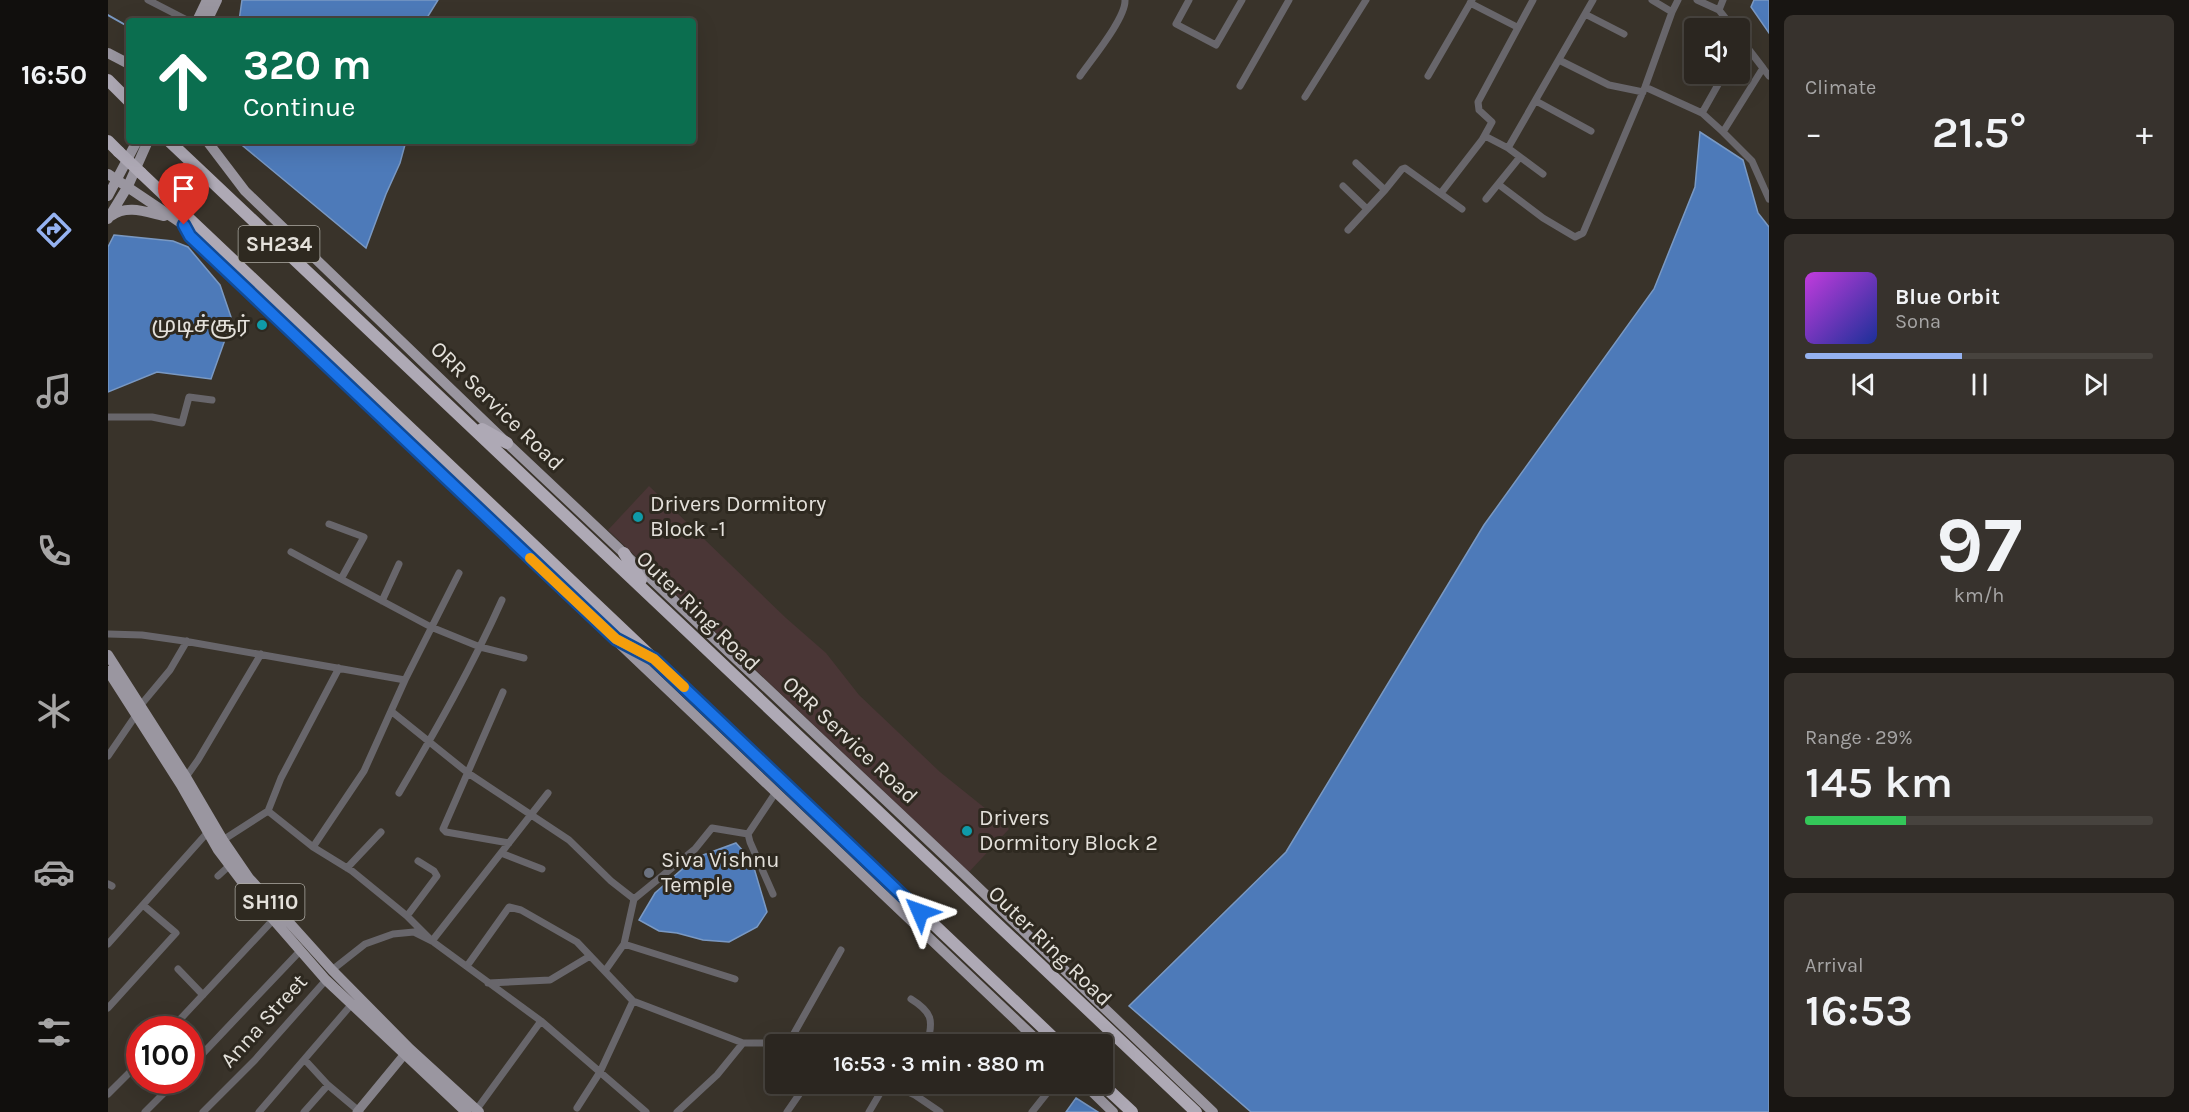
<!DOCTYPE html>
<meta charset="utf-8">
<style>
:root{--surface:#2b2620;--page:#37322d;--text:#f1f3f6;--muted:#a6a5a5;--line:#47433e;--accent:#95b2f1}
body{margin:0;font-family:Karla,"Noto Sans Tamil",sans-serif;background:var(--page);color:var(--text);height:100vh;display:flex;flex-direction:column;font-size:22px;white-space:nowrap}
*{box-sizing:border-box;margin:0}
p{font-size:20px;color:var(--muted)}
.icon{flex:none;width:33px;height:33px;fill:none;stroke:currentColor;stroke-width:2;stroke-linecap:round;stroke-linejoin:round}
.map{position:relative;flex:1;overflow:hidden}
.drawer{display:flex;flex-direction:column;gap:15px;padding:15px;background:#181512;width:420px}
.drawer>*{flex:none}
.banner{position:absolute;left:18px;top:18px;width:570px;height:126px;border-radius:6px;box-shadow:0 6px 24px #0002,0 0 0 2px var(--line);background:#0b6e4f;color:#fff;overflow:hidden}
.tools{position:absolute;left:1576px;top:18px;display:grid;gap:12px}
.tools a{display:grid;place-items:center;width:66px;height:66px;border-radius:6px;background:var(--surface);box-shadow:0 6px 24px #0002,0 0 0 2px var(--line);font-size:30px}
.speed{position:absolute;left:18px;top:1016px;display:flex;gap:12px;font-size:30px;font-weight:700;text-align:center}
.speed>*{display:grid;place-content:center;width:78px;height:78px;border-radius:50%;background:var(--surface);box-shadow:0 6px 24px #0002,0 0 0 2px var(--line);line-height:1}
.speed .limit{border:9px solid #d22;background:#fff;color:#111}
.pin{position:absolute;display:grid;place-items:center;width:51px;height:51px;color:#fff;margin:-62px -26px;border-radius:50% 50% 50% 0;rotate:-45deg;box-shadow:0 0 6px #0007}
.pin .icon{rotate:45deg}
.me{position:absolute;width:66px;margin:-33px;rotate:313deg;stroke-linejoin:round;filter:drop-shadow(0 0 4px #0008)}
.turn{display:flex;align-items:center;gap:21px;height:126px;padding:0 18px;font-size:27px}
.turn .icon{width:78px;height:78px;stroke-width:2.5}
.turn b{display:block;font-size:42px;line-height:51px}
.big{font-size:45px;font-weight:600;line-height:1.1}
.drawer .tile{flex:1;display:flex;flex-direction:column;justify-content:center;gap:9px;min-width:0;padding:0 21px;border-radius:9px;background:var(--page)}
.drawer .dial{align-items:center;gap:0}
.dial b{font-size:78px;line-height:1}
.song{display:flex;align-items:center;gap:18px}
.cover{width:72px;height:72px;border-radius:9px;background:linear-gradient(135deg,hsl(290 70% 55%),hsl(230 70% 35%))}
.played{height:6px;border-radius:3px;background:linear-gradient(90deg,var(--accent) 45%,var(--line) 45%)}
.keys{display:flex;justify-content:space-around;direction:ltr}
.heat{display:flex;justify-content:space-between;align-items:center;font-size:33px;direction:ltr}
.charge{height:9px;border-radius:4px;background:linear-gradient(90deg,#34c759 29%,var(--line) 0)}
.trip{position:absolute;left:657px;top:1034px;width:348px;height:60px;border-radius:6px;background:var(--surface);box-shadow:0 6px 24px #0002,0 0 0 2px var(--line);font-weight:600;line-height:60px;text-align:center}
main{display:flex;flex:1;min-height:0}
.dock{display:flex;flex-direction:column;width:108px;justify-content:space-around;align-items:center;background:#110f0d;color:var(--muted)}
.dock .icon{width:42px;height:42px}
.dock .on{color:var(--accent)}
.dock b{font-size:27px;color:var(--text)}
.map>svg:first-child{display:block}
.industrial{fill:#4a3636}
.water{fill:#4d7ab9;stroke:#7a99c3;stroke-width:1.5}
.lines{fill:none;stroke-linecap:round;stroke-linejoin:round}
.stream{stroke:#7a99c3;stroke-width:2}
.street{stroke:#68666b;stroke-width:7}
.secondary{stroke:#848189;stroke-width:9}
.primary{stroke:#9a96a0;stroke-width:10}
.highway{stroke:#aea9b5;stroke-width:12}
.highway-bridge{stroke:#aea9b5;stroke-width:12}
.route-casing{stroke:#114b97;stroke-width:15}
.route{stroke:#1a73e8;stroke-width:10}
.slow{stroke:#f59e0b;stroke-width:10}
.culture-dot{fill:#0f9aa8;stroke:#2e2920;stroke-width:2}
.worship-dot{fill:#6b7280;stroke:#2e2920;stroke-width:2}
.labels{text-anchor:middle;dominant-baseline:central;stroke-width:6;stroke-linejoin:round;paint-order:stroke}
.shield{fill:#2e2920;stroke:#adaaa3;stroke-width:1.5}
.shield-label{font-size:21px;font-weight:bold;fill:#e4e1db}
.poi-label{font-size:22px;fill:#e4e1db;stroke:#2e2920;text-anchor:start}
.street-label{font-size:22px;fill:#e4e1db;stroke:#2e2920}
</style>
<main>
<nav class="dock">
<b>16:50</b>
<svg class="icon on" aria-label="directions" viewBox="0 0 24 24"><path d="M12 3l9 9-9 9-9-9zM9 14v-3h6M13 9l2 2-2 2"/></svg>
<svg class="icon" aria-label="music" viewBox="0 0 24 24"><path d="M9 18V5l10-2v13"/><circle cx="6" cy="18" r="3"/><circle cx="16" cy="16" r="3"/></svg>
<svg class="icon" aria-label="phone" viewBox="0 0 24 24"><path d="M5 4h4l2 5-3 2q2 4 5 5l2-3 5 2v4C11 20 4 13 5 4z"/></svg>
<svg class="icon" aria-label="climate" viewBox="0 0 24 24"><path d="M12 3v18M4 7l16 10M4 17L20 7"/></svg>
<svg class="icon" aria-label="car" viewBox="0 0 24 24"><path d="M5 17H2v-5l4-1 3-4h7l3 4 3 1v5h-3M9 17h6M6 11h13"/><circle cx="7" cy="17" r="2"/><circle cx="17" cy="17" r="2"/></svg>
<svg class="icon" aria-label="filters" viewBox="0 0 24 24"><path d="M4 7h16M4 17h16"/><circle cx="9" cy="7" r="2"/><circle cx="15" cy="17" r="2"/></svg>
</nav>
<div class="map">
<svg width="1661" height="1112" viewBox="0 0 1661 1112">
<rect width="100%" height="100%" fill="#39332a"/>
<path class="industrial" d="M541,486l137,132 40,35 33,42 81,77 66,53 3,4 -40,43 -361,-342z"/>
<path class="water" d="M134,0h196l-13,21h-186z
M1646,0h15v33l-18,-26z
M1592,132l43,28 15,53 11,14v885h-518l-122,-106 157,-154 198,-327 170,-236 41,-102z
M129,141h169l-6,22 -14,31 -20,54z
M6,235l59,6 15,6 32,38 12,35 -21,59 -54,-7 -49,20v-145z
M628,843l16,18 15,51 -10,15 -28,15 -26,-2 -26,-7 -18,-2 -20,-11 16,-27 40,-35z
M968,1098l22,14h-32z"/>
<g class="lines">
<path class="stream" d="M0,15l21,12"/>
<path class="street" d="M40,0l41,21
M1081,0l-13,24 40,21 26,-45
M1544,0l20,12 6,-12
M1589,0l22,10 4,-10
M1362,3l47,24
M1611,10l14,18
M1477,14l39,20
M1451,60l50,25 34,7
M1655,68l6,8
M972,76c11,-16 46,-58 45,-76
M1320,76l44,-76
M1132,86l49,-86
M1537,87l57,26 21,19 29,29 17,38
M1197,97l61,-97
M1428,101l55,30
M1594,113l22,-39
M1615,132l40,-64 -23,-30
M1377,136l23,12 35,26
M1400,148l85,-148
M1248,163l29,27
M1390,184l45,34 32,19 8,-4 62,-146 27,-75
M1235,186l24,23
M1333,193l41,-53 10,-18 -13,-12 -1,-8 55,-102
M1378,199l34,-42
M1240,230l37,-40 17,-21 3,-1 57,41
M0,417h44l30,6 7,-26 23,3
M221,524l35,13 -23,42 90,48 49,20 44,11
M183,552l50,27
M274,601l17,-37
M0,634l34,1 42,6 221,39
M395,692l-60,137 3,3 63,11
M32,706l30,-36 17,-29
M283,711l77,62 101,67 42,41 23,18 -10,45 111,35
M0,756l28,-41
M78,777l12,-17 63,-106
M291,793c37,-63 73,-126 103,-193
M160,811l13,-33 58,-110
M115,840l45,-29 45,36 39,24 55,45 25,25 116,-148
M205,847l51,-76 41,-91 54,-107
M393,853l41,16
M239,868l34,-36
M110,876l12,-11
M0,884l4,2
M665,894l-23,-52 -2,-8 28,-42
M526,899l61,-50 17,-21 36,6
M299,916l30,-40 -3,-5 -16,-10
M0,944l99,-111
M359,966l42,-59 12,3 56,32 56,59 110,42h22l11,2
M70,969l25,26
M224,970l33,-26 28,-10 21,-2 18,9 109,80 105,91
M497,971l19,-27
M380,983l62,-3 40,-24
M803,999c21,13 23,21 16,45
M0,1008l68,-75 -33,-28
M63,1029l102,-109
M680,1044l53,-94
M197,1060l23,25 32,27
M82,1067l110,-116
M780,1083l27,12 25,17
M799,1091l4,-8
M0,1094l32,-32
M469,1108l23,-36 33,-71
M369,1109l64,-88
M37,1112l32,-32
M95,1112l52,-52 71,-80
M151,1112l92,-107
M196,1112l24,-27
M569,1112l40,-37 26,-32
M679,1112l20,-29
M761,1112l17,-29
M924,1112l23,-29"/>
<path class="secondary" d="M249,1112l47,-57"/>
<path class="primary" d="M89,21l10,-21
M99,21l10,-21
M0,53l21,11
M99,141l38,50 262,252 457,431 249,238
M0,174l76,51 6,11 851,808
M0,196l29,-55
M3,216c16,-12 35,-4 53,0
M0,219l20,-33 20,-45
M0,655l78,122 37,63 26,38 83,92 78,79 69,63
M0,671l73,114 37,65 34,45 74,85 140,132
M975,1083l30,29"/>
<path class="highway" d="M0,80l21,21
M0,141l11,11
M61,141l1027,971
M33,173l919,871
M374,429l25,14
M371,498l15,25
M516,553l17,27
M508,639l26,14
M993,1083l31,29"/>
<path class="highway-bridge" d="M11,152l22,21"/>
</g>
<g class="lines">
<g class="route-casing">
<path id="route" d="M76,225l6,11 426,403 38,20 266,253"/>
</g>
<use href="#route" class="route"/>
<path class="slow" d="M422,558l86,81 38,20 30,28"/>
</g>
<g class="culture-dot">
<circle cx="154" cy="325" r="6"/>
<circle cx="530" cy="517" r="6"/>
<circle cx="859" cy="831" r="6"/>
</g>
<circle class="worship-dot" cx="541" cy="873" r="6"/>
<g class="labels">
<g class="shield">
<rect x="130.5" y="226" width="81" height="36" rx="4.5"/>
<rect x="127.5" y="884" width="69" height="36" rx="4.5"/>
</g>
<g class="shield-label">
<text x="171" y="244">SH234</text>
<text x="162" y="902">SH110</text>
</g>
<g class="poi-label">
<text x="142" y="325" text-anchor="end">முடிச்சூர்</text>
<text x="542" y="504">Drivers Dormitory<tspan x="542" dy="25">Block -1</tspan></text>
<text x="871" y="818">Drivers<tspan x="871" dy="25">Dormitory Block 2</tspan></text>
<text x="553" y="860">Siva Vishnu<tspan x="553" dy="25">Temple</tspan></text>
</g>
<g class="street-label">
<text transform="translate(389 406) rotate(44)">ORR Service Road</text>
<text transform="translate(590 611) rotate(44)">Outer Ring Road</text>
<text transform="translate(742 740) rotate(43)">ORR Service Road</text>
<text transform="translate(942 946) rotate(44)">Outer Ring Road</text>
<text transform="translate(156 1021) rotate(-48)">Anna Street</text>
</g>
</g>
</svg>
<div class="tools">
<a><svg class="icon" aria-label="sound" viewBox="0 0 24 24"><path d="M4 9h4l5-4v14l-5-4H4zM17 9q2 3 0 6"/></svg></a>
</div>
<div class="speed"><div class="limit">100</div></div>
<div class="pin" style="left:76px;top:225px;background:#d93025"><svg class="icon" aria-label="arrive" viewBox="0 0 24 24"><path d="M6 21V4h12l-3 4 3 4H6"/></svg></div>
<svg class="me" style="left:812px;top:912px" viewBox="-20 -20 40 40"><path d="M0-17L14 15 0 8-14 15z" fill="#1a73e8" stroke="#fff" stroke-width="4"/></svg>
<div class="trip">16:53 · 3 min · 880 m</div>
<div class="banner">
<div class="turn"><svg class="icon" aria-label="ahead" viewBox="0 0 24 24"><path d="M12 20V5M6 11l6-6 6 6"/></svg><div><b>320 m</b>Continue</div></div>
</div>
</div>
<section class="drawer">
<div class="tile"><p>Climate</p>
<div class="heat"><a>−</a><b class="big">21.5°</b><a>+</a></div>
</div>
<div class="tile">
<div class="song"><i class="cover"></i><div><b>Blue Orbit</b><p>Sona</p></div></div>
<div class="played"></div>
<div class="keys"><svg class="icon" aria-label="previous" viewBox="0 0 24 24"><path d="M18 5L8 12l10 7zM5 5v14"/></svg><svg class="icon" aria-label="pause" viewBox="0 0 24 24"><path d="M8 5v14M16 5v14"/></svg><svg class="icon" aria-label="next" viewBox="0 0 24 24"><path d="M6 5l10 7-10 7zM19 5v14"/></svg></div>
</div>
<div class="tile dial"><b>97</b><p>km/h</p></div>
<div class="tile"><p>Range · 29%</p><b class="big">145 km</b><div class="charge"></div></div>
<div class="tile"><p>Arrival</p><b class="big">16:53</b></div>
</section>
</main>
